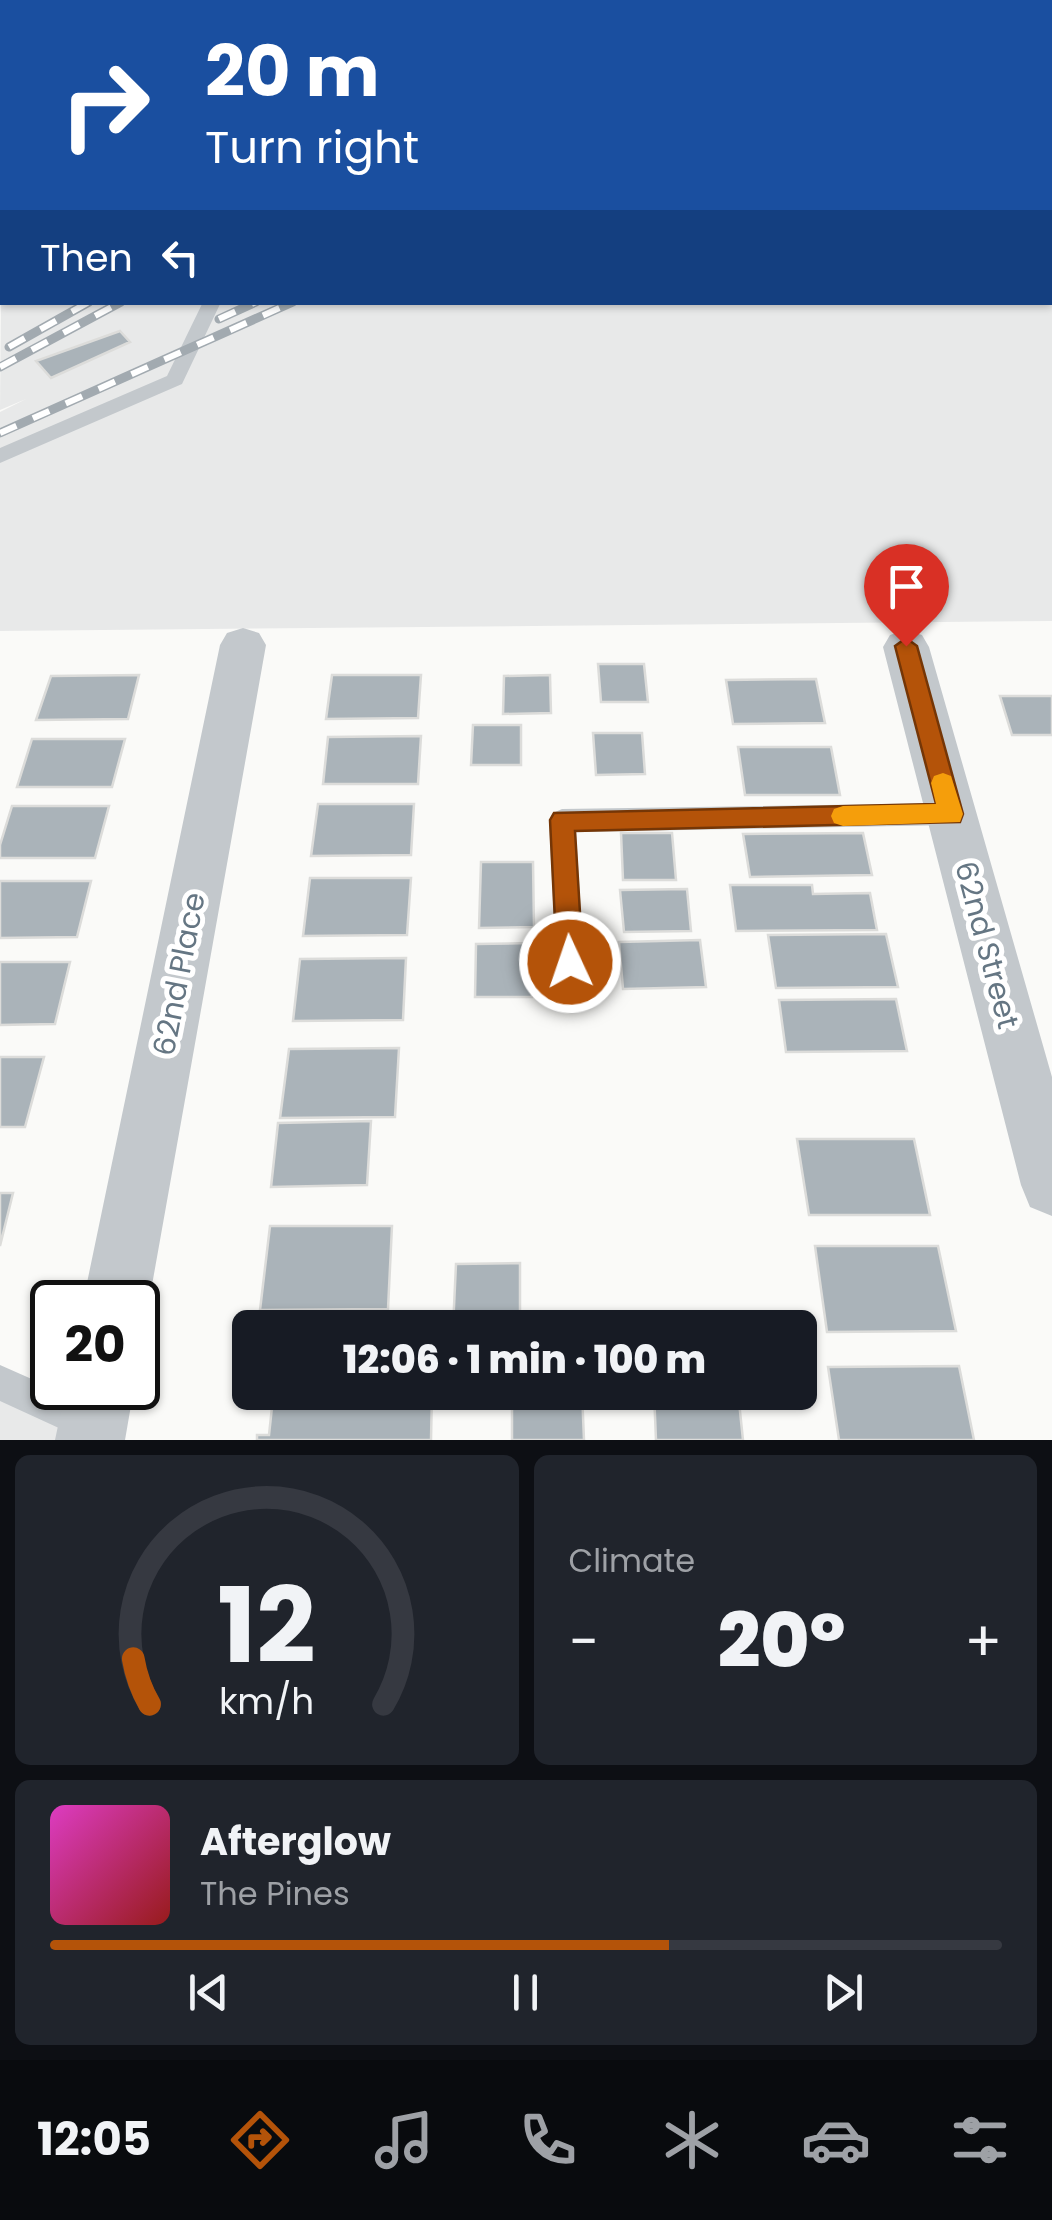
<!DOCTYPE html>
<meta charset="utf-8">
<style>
:root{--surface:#171b24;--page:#20242c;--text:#f1f3f6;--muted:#9ea1a6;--line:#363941;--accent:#b45309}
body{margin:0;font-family:Poppins,sans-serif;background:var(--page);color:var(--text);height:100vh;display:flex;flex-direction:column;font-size:38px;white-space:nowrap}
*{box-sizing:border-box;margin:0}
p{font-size:32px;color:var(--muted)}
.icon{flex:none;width:55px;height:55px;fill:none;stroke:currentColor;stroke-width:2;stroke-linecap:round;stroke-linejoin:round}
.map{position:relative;height:1440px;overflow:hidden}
.side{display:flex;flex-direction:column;gap:15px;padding:15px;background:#0d0f14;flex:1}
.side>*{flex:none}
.guide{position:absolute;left:0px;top:0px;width:1052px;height:305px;box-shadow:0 2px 8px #0004;background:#1a4fa0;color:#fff;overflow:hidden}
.speed{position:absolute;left:30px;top:1280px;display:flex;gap:20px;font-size:50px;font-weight:700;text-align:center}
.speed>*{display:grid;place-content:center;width:130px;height:130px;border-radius:50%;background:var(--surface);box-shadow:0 2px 8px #0004;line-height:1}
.speed .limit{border:5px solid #111;border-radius:15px;background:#fff;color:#111}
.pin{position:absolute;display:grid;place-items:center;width:85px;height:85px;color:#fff;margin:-102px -42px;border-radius:50% 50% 50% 0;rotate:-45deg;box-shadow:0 0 10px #0007}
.pin .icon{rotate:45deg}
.me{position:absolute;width:110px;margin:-55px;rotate:357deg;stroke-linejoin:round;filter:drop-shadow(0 0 8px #0008)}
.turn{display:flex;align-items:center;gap:35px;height:210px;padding:0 40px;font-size:45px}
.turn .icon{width:130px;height:130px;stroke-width:2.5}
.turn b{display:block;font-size:70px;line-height:85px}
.then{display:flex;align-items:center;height:95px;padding:0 40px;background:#0003;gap:20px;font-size:38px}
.big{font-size:75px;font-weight:800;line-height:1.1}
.side .card{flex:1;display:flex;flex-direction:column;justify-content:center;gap:15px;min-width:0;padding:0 35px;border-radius:15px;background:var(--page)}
.side .dial{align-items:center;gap:0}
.dial svg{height:260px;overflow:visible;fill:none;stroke:var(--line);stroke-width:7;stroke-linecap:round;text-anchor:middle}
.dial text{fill:var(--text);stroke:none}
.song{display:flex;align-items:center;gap:30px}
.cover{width:120px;height:120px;border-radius:15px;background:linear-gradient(135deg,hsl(310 70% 55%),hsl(0 70% 35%))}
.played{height:10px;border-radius:5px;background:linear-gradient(90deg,var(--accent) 65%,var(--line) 65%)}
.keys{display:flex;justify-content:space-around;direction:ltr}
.heat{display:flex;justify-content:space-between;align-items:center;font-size:55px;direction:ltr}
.side .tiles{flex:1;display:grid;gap:15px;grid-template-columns:1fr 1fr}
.card:last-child{grid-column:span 2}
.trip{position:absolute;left:232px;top:1310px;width:585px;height:100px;border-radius:15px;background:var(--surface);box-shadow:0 2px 8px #0004;font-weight:800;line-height:100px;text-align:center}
.menu{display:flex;height:160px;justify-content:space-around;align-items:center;background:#090b0e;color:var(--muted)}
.menu .icon{width:70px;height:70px}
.menu .current{color:var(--accent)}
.menu b{font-size:45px;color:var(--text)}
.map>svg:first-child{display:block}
.built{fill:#e8e9e9}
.building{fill:#aab3b9;stroke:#dcdcda;stroke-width:2.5}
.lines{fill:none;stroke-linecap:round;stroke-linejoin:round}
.lane{fill:#c3c8cc;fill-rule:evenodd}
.street{fill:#c3c8cc;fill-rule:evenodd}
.rail-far1-casing{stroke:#a2aab0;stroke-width:8}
.rail-casing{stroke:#a2aab0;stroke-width:9}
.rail-far1{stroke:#fff;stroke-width:5;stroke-dasharray:14;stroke-linecap:butt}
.rail{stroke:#fff;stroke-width:6;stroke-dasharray:18;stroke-linecap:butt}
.route{fill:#b45309;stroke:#753606;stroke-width:2.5}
.slow{fill:#f59e0b}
.labels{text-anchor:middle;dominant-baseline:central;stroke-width:10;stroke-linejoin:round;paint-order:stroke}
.street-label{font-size:30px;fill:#657683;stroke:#fff}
</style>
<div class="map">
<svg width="1052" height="1440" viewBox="0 0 1052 1440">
<rect width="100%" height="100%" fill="#fafaf8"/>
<path class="built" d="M291,0h761v621l-1052,10v-219l26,-13 -26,11 2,-229v121h1048v-300z
M0,1367l70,73h-70z"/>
<path class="building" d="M0,0h102l-100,2 -2,8z
M120,331l10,11 -79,36 -15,-17z
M598,664h46l4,38h-47z
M139,675l-11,44 -92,1 15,-44z
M332,675h89l-3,43 -92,1z
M550,675l1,38 -48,1 1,-38z
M816,679l9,44 -92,1 -7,-44z
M1000,696h52v39h-40z
M473,725h48v40h-50z
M593,733h49l3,41 -49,1z
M421,736l-3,48h-95l5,-47z
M32,739h93l-13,48h-95z
M738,747h93l9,48h-95z
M318,804h96l-3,51 -100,1z
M12,806h97l-14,52h-95v-13z
M621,833h51l4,47h-53z
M863,833l9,42 -122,2 -7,-43z
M481,862h52l1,65 -55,1z
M310,878h101l-4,57 -104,1z
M0,881h91l-14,56 -77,1z
M730,885h82l1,9 57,-1 7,37 -141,1z
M687,889l4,42 -67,1 -4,-42z
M886,934l12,53 -122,1 -8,-53z
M700,940l6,47 -83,2 -4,-47z
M531,943l1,54h-57l1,-53z
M406,958l-3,62 -110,1 7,-62z
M0,962h70l-15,62 -55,1z
M896,999l11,52 -121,1 -7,-52z
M399,1048l-4,69 -115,1 9,-69z
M0,1057h44l-19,70h-25z
M371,1121l-4,64 -96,2 7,-64z
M797,1139h117l16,76h-121z
M0,1193h13l-13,53z
M270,1226h122l-4,83 -128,1z
M815,1246h123l18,85 -129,1z
M520,1263v65h-67l3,-64z
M959,1366l15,74h-135l-11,-73z
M291,1392h141l-1,48h-174v-5h12l3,-28h18z
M512,1392h70l2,48h-72z
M654,1392h84l5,48h-87z"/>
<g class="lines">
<path class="lane" d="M808,0h14l2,2h-14z
M2,146v10l-2,1v-10z
M1050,195h2v10h-2z
M203,302h18l-39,82 -182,79v-15l167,-72z
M951,803l9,3 4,8 -4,8 -9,3 -375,7 8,130 -4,10 -10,4 -10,-4 -4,-10 -7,-141 4,-8 9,-4z
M0,1365l104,46 5,13 -5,13 -19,3 -85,-39z"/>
<path class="street" d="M243,628l16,5 7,12 -117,657 -11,24v-24h-55l137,-657 7,-12z
M906,630l16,5 7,12 123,430v139l-22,-9 -9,-22 -138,-538 7,-12z
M66,1388h68l-9,52h-70z"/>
<g class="rail-far1-casing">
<path id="rail-far1" d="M325,2l5,-2
M604,2l5,-2
M647,2l4,-2"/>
</g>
<g class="rail-casing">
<path id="rail" d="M219,319l37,-17
M9,347l80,-45
M0,367l121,-65
M0,433l293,-131"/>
</g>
<use href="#rail-far1" class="rail-far1"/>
<use href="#rail" class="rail"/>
</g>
<path class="route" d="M906,638l11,8 46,168 -3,8 -385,9 8,131 -4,9 -9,3 -10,-3 -3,-9 -7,-142 4,-7 382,-9 -41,-158z"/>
<path class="slow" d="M943,773l8,3 12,38 -3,8 -117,4 -9,-3 -3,-7 3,-7 9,-3 93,-2 -5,-21 3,-7z"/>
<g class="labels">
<g class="street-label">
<text transform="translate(987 945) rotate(75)">62nd Street</text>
<text transform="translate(179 974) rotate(-79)">62nd Place</text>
</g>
</g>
</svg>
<div class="speed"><div class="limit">20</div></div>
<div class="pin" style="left:906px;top:646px;background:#d93025"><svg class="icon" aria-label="arrive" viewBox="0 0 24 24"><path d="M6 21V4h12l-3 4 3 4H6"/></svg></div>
<svg class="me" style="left:570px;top:962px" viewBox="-20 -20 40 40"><circle r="17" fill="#b45309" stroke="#fff" stroke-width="3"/><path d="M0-11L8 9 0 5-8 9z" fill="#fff"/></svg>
<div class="trip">12:06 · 1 min · 100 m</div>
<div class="guide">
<div class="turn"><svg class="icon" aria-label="right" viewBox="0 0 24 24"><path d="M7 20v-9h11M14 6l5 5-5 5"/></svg><div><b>20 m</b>Turn right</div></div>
<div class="then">Then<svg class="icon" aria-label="left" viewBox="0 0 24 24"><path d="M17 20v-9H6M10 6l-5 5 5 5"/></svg></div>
</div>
</div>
<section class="side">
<div class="tiles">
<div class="card dial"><svg viewBox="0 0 100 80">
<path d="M14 69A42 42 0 1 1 86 69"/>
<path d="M14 69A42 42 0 0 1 9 55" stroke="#b45309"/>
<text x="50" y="56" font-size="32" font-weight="700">12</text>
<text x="50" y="72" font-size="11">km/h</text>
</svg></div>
<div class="card"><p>Climate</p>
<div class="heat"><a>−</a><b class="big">20°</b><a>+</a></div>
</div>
<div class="card">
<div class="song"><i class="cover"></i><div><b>Afterglow</b><p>The Pines</p></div></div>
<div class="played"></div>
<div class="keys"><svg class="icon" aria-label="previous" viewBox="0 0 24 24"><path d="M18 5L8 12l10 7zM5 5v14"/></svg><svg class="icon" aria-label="pause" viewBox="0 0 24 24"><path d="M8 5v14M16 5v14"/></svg><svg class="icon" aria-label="next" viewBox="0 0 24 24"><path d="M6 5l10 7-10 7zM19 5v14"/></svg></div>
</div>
</div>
</section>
<nav class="menu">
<b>12:05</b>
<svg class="icon current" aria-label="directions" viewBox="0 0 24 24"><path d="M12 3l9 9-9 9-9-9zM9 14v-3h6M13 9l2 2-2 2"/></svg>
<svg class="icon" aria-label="music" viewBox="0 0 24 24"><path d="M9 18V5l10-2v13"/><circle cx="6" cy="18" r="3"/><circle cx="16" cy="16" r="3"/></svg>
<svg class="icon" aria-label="phone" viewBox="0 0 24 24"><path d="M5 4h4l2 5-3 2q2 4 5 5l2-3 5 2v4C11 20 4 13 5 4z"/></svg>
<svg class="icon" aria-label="climate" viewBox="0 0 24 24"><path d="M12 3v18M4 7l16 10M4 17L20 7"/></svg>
<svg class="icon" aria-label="car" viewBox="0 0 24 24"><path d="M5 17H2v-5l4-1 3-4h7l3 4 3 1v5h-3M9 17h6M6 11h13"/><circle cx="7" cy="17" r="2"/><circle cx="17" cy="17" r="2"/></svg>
<svg class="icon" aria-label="filters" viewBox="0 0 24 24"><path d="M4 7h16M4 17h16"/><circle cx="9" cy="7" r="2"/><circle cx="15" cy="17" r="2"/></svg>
</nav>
